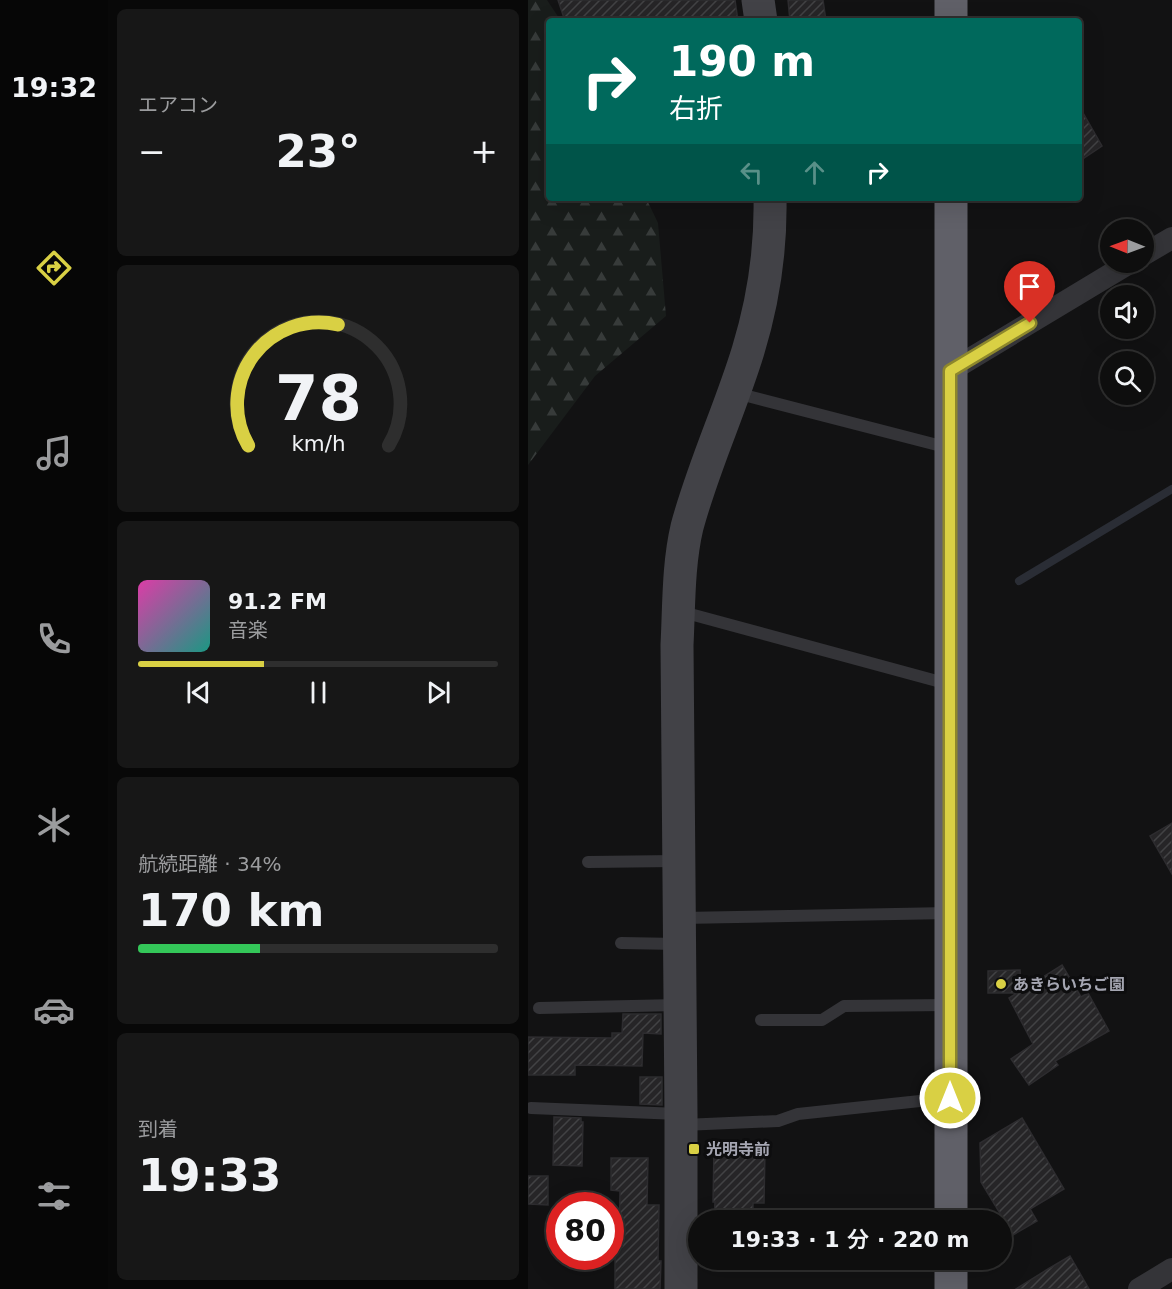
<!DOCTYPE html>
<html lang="ja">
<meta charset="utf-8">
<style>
:root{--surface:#0e0e0e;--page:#171717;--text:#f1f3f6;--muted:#9b9c9e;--line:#2e2e2e;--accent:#d9d044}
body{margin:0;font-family:"DejaVu Sans","Noto Sans JP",sans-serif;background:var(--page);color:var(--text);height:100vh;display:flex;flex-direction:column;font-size:22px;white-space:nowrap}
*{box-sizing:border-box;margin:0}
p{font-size:20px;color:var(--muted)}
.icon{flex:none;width:33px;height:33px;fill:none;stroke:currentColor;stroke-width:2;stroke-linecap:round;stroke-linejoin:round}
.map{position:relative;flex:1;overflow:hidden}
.drawer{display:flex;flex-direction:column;gap:9px;padding:9px;background:#080808;width:420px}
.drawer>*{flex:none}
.banner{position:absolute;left:18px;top:18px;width:536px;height:183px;border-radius:6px;box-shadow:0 6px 24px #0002,0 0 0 2px var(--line);background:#00695c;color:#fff;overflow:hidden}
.needle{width:39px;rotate:271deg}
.buttons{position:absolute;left:572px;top:219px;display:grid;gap:12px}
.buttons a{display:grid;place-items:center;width:54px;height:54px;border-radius:50%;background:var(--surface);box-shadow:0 6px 24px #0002,0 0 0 2px var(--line);font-size:30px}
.speed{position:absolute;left:18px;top:1192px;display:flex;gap:12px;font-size:30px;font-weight:700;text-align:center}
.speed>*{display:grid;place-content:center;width:78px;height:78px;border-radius:50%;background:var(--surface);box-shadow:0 6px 24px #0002,0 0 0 2px var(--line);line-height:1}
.speed .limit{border:9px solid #d22;background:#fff;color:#111}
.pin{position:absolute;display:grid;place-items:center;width:51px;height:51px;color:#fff;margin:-62px -26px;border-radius:50% 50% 50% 0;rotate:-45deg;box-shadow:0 0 6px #0007}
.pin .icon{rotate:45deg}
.me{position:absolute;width:66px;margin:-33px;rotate:0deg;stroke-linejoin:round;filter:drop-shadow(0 0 4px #0008)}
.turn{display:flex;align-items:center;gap:21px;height:126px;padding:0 24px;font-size:27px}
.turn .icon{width:78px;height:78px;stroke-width:2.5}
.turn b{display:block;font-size:42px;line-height:51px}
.lanes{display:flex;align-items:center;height:57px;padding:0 24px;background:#0003;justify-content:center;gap:30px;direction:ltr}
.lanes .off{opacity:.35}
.big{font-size:45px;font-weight:600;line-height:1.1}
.drawer .tile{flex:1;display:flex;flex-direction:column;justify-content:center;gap:9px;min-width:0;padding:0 21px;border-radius:9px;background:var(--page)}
.drawer .dial{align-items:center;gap:0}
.dial svg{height:156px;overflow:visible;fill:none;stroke:var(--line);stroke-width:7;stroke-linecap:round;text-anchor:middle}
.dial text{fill:var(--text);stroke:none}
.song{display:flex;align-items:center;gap:18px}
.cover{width:72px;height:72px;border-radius:9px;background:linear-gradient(135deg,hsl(320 70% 55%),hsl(170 70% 35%))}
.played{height:6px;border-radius:3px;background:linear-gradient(90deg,var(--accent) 35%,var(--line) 35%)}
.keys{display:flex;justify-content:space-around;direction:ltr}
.heat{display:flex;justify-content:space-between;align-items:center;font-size:33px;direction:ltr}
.charge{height:9px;border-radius:4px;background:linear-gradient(90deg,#34c759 34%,var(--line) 0)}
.trip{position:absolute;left:160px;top:1210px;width:324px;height:60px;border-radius:30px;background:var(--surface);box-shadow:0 6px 24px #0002,0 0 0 2px var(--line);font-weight:600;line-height:60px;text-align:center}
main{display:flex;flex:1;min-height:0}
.tabs{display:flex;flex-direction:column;width:108px;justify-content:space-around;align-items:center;background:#060606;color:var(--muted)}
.tabs .icon{width:42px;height:42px}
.tabs .active{color:var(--accent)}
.tabs b{font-size:27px;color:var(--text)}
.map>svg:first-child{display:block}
.forest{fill:url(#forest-firs)}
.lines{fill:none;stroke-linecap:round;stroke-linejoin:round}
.stream{stroke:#2a2d35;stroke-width:8}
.building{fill:url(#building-hatch);stroke:#2d2c2f;stroke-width:1.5}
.lane{stroke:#343438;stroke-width:12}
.street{stroke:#343438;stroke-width:22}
.secondary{stroke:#424247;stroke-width:33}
.highway{stroke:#606068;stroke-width:33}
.route-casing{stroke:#8d872c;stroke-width:15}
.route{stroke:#d9d044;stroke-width:10}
.poi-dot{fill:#d9d044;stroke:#0d0d0e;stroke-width:2}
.labels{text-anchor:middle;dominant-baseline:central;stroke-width:6;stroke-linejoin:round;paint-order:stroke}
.poi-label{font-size:16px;font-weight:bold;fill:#a5a6b2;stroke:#0d0d0e;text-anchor:start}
</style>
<main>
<nav class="tabs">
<b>19:32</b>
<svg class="icon active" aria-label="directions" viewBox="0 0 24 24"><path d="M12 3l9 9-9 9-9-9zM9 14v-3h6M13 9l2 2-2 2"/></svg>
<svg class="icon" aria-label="music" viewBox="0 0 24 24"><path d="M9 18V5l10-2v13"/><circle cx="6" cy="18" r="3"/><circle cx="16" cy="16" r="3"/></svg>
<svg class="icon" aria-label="phone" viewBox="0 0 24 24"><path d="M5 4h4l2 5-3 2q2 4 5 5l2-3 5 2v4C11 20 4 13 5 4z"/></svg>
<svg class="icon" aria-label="climate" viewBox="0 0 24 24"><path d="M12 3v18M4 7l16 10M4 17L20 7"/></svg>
<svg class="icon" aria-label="car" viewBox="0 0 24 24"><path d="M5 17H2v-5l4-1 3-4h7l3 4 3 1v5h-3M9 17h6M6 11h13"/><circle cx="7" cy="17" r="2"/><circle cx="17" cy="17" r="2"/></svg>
<svg class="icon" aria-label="filters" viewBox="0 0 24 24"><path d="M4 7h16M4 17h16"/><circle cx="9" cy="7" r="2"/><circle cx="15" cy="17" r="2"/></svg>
</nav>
<section class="drawer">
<div class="tile"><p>エアコン</p>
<div class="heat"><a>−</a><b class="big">23°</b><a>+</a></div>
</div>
<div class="tile dial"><svg viewBox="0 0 100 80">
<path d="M14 69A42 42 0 1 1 86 69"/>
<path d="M14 69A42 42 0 0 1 60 7" stroke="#d9d044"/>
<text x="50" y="56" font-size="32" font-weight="700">78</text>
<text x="50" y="72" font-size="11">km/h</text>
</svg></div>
<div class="tile">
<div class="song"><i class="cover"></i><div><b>91.2 FM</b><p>音楽</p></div></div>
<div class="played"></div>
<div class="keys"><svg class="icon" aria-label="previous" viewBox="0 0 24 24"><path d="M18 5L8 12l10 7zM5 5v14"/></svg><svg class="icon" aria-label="pause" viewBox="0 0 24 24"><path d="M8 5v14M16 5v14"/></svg><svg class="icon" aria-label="next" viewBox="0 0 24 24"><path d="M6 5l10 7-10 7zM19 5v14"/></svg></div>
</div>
<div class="tile"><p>航続距離 · 34%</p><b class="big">170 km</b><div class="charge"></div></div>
<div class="tile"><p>到着</p><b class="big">19:33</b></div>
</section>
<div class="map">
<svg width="644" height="1289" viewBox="0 0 644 1289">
<defs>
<pattern id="forest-firs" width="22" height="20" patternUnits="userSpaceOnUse" patternTransform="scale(1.5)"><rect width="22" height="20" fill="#191d1b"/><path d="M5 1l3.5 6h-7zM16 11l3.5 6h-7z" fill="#373b3a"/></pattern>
<pattern id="building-hatch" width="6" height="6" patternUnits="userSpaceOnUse" patternTransform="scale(1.5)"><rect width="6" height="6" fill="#262527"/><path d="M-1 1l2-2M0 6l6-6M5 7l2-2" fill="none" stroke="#424244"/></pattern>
</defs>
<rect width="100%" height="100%" fill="#121213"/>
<path class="forest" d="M0,0h19l14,21h-12v177h97l12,25 8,93 -71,60 -67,89z"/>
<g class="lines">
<path class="stream" d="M491,581l153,-92"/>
</g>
<path class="building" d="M30,0h177l3,21h-173z
M260,0h35l3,21h-36z
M550,104l24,42 -24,16z
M644,823v51l-22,-38z
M534,965l19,32 7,-4 21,38 -54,30 3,4 -29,20 -18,-26 22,-15 -24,-46 8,-5h-29v-22l32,-1 1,21z
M95,1014h38v20l-18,-1 -1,33 -67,-1v10h-47v-38l84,1v-5h10z
M112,1077h22v28l-22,-1z
M26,1117l27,1v4h2l-1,44 -29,-1z
M494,1118l42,71 -34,20 7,12 -24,14 -32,-53 -1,-39z
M186,1150h51l-1,53h-11v18h-39l1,-19h-2z
M83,1158h37l-1,47h12l-1,56h3l-1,28h-45v-38h4l1,-60 -9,-1z
M0,1176h20v29l-20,-1z
M542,1256l19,33h-73l32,-20z"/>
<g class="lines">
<path class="lane" d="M208,393l213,55
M151,611l269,73
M60,862l88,-1
M154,918l267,-5
M93,943l58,1
M11,1008l139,-3
M233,1020h61l22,-14 105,-1
M3,1108l148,6
M155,1125l95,-4 20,-7 150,-16"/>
<path class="street" d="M615,255l29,-17
M422,371l181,-109
M611,1289l33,-20"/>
<path class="secondary" d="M230,0l3,21
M153,1289v-175l-4,-469c2,-38 1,-80 10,-118 16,-60 43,-117 61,-176 15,-49 23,-102 22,-153"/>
<path class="highway" d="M423,21v-21
M423,1221v-1023
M423,1260v29"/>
</g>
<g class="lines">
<g class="route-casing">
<path id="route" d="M422,1098v-727l80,-48"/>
</g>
<use href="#route" class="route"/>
</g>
<g class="poi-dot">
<circle cx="473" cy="984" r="6"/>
<rect x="160" y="1143" width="12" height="12" rx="3"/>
</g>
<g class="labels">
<g class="poi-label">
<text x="485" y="984">あきらいちご園</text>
<text x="178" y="1149">光明寺前</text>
</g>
</g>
</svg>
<div class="buttons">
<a><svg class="needle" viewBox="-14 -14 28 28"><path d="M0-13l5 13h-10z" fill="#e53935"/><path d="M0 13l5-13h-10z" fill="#9b9c9e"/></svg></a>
<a><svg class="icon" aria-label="sound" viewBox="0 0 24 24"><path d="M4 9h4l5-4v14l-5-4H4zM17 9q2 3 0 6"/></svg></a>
<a><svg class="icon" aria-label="search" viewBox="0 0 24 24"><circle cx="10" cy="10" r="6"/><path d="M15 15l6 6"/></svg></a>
</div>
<div class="speed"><div class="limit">80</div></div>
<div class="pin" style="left:502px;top:323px;background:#d93025"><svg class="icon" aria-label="arrive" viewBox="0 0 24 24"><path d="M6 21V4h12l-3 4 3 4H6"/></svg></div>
<svg class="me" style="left:422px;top:1098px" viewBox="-20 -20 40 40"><circle r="17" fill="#d9d044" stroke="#fff" stroke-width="3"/><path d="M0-11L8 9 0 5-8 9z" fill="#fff"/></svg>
<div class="trip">19:33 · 1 分 · 220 m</div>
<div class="banner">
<div class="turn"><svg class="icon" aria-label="right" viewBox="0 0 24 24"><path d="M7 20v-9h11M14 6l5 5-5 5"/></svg><div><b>190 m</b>右折</div></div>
<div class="lanes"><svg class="icon off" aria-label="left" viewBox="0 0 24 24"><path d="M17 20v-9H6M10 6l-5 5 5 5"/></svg><svg class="icon off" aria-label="ahead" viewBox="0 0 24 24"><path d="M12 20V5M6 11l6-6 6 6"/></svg><svg class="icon" aria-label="right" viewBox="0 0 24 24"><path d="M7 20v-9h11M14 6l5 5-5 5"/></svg></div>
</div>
</div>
</main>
